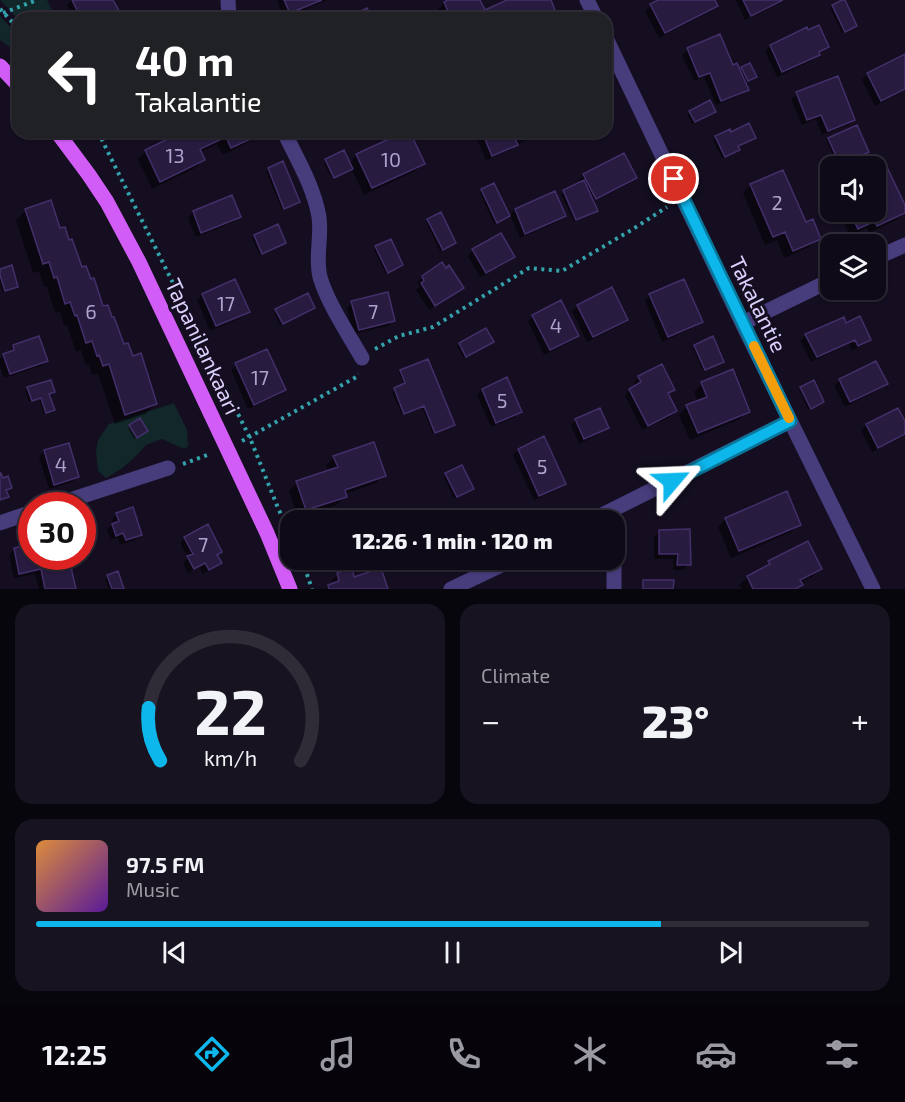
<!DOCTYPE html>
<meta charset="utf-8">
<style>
:root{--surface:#0f0a18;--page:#181321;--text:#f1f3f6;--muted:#9b9aa2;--line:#2f2b37;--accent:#0db6eb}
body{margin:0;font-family:"Exo 2",sans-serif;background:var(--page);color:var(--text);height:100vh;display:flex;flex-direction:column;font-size:22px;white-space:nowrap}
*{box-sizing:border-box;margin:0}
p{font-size:20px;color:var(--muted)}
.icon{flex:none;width:33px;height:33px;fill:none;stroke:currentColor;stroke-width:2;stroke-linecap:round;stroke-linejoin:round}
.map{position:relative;height:589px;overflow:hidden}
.panel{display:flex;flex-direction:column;gap:15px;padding:15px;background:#08060d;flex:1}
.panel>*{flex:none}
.guide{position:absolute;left:12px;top:12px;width:600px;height:126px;border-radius:18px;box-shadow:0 2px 4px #0004,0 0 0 2px var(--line);background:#202124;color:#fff;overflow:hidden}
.controls{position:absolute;left:820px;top:156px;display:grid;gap:12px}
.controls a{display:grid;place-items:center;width:66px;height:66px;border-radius:12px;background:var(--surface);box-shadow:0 2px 4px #0004,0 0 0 2px var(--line);font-size:30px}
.speed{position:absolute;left:18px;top:492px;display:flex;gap:12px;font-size:30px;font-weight:700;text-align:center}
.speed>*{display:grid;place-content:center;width:78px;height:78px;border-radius:50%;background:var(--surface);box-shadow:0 2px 4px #0004,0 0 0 2px var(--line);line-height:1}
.speed .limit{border:9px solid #d22;background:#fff;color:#111}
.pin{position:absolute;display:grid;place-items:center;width:51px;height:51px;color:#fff;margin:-26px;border:3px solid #fff;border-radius:50%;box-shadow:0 2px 6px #0007}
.me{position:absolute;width:66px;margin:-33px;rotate:64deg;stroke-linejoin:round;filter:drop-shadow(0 0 4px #0008)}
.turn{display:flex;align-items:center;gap:21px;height:126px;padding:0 24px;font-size:27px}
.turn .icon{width:78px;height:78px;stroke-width:2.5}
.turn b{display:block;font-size:42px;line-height:51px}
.big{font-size:45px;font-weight:800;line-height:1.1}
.panel .card{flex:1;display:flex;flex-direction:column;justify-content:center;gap:9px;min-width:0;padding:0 21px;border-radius:18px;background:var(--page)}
.panel .dial{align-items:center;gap:0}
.dial svg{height:156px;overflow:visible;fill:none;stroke:var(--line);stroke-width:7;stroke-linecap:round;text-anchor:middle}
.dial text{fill:var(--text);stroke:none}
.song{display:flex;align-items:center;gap:18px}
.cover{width:72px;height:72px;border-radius:9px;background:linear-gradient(135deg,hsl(30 70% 55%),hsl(270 70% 35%))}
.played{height:6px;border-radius:3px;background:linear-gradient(90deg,var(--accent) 75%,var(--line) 75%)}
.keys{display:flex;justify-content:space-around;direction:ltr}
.heat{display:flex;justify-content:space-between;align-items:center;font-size:33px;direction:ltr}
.panel .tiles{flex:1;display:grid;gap:15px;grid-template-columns:1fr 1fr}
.card:last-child{grid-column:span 2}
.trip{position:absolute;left:280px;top:510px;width:345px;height:60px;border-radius:18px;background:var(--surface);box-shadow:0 2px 4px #0004,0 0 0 2px var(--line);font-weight:800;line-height:60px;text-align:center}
.dock{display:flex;height:96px;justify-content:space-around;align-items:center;background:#06040a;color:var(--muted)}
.dock .icon{width:42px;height:42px}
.dock .selected{color:var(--accent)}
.dock b{font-size:27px;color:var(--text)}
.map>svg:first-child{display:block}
.green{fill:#112729}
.shadow{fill:#0007}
.building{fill:#281b40;stroke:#432f6a;stroke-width:1.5}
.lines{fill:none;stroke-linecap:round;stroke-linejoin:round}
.path{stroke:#34a2ab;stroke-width:4;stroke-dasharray:3 4.5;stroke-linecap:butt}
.minor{stroke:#473c7c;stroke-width:15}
.major{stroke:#d25df6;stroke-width:15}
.route-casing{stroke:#087699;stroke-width:15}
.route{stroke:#0db6eb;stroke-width:10}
.slow{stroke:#f59e0b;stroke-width:10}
.labels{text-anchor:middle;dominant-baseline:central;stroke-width:6;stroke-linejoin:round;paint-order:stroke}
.number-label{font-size:20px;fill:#aea3cd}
.street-label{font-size:22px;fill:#dbd0fc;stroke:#140e20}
</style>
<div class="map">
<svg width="905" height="589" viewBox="0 0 905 589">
<rect width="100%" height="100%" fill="#140e20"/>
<path class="green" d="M0,0h47l9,18 -38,1z
M0,16l18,19v18l-18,-13z
M174,403l13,27 1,16 -4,3 -22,-10 -16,6 -12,13 -13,11 -15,9 -8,-7 -2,-20 2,-11 11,-16z"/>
<path class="shadow" d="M71,0h41l6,18h-44l-7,-13z
M277,0h50l-43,18z
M452,0h27l5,12 22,-10v-2h43l5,10 -9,8h-106l-3,-6 8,-9z
M661,0h52l3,5 -5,6 -52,27 -14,-27 6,-6z
M736,0h50l-41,20z
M833,6l19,22 -10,5 -12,-25z
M806,29l21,18 -14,13 -36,17 -12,-26 5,-5z
M688,50l44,17 7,4 3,-3 13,9 -11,6 3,7 -6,5 -25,10 -12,-28 -10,4 -12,-26z
M905,56v34l-30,16 -13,-26 5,-6z
M797,94l56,25 -5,6 -26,10 -6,-16 -14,6 -11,-26z
M690,112l22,2 -20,10 -5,-10z
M729,131l2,3 23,4 -17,9 -1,5 -14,6 -9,-18z
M185,132h69l1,3 -8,8 -24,12 -6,-11 -17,8 3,8 -8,8 -43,21 -14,-30 8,-8z
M305,132h15l-12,6z
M407,132h2l14,31 -8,8 -51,24 -13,-27 -19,11 -8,-16 2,-3 23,3 8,-8z
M474,132h71l-26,12 -1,-1 -8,7 -24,10z
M829,139l38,13 -2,2 -27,12 -11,-24z
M268,169l30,33 -2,2 -14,6 -16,-39z
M876,171l29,37v4l-7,7 -29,14 -2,-5 -17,8 -8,-17 8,-7h26z
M584,175l52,3 -6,5 -37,19 1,11 -20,9 -13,-28 20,-10 -2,-4z
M751,185l54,39 14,14 -8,8 -27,12 -7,-18 -12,5 -22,-52z
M482,190l26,26 -2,2 -12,6 -14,-31z
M231,197l8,19 -5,6 -38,15 -8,-19 5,-6z
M26,210l33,20 97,174 -11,10 -30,10 -17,-50 -6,1 -3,-11 -3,1 -5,-15 -5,2 -9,-27 -3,1 -4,-15 -5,2 -8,-26h-3l-5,-16 -6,2 -17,-53z
M515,210l49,6 -5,5 -39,17 -10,-23z
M428,220l27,23 -15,8 -14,-29z
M255,236l29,7 -2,2 -22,10 -8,-17z
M376,247l25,18 -15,9 -12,-24z
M473,250l40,6 -5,6 -28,15 -12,-21z
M0,270l17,17 -3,2 -11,4 -3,-9z
M423,277l39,10 -6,6 -27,17 -13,-20 4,-4 -3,-4z
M235,281l13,30 -5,6 -33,14 -13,-31 5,-5z
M650,295l51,27 -6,5 -33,15 -17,-41z
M352,302l41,18 -5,6 -35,8 -6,-26z
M578,306l48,13 -5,6 -34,17 -15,-31z
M311,310l-31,15 -6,-12 2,-2z
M533,316l44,20 -5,5 -28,14 -16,-34z
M843,319l2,6 24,15 -5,5 -12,5 -3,-6 -38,18 -11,-21 5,-5z
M460,344h29l-25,14 -7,-12z
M14,346l32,14 -5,6 -37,12 -4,-12v-7l4,-4 5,-2 -1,-1z
M695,346l25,18 -17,7 -10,-23z
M875,363l11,21 -6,5 -35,18 -11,-21 6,-6z
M236,365l48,25 -5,5 -31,14 -17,-39z
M401,371l52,54 -2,2 -18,7 -11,-27 -20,8 -10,-23 12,-6 -5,-13z
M639,377l34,12 -6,6 8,16 -5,6 -28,13 -17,-35 5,-5 6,-3 -2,-5z
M702,384l46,27 -8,8 -50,21 -11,-25 8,-8 11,-5 -4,-10z
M801,388l22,14 -15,8 -9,-20z
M28,389l25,2 -5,4 5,15 -9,4 -5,-15 -10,3 -4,-11z
M482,390l38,21 -5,6 -24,10 -14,-32z
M898,410l7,14v11l-33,17 -11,-21 5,-6z
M576,420l31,8 -6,5 -22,11 -8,-19z
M130,426l14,7 -10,6 -6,-11z
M518,450l46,33 -6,6 -24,11 -21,-45z
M44,452l33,25 -5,5 -23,7 -10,-32z
M334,457l50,18 -8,8 -31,11v2l-8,9 -39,13 -9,-27 8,-8 32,-11 -3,-7z
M446,474l26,15 -18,10 -10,-22z
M117,514l23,21 -5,5 -15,5 -2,-7 -7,2 -4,-10 6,-6 -1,-4z
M491,517l1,3h-11z
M726,519l73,5 -8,8 -60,26 -13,-31z
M659,532l30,32 -5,6h-11v-11h-19v-22z
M185,538l35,14 -4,4 4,7 -6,5 -11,6 -4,-7 -11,6 -5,-10 5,-5 -8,-15z
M14,549l47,18 13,22h-35l-4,-15 -21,4 -5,-23z
M769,562l51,7 -8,8 -12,5 1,3 -4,4h-55l-3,-4 9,-8 15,-8z
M338,574l15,5 33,10h-60l8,-4 -2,-5z
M108,576l15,13h-14l-4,-10z"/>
<path class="building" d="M72,0h41l9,16 -4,2h-37z
M284,0h38l-32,13z
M448,0h32l5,10 22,-10h44l4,10 -17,8h-87l-7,-16z
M658,0h57l3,6 -53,27 -15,-29z
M743,0h40l-32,16z
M842,0h3l12,26 -12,6 -13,-27z
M367,8l5,10h-25z
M819,25l10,22 -10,5 1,3 -38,17 -12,-27 37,-18 1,3z
M720,34l13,31 4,-2 12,27 -28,11 -11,-28 -11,4 -12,-29z
M905,54v35l-24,12 -14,-28z
M750,63l7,14 -9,4 -7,-14z
M838,76l17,44 -27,11 -7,-16 -14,5 -11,-28z
M710,100l6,12 -21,10 -6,-11z
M749,123l7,15 -18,8 2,4 -15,7 -10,-21 15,-7 1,3z
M857,125l12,27 -29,13 -12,-27z
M182,132h73l2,4 -26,12 -5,-11 -26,12 5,11 -45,22 -15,-32z
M404,132h6l15,32 -53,24 -16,-34z
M482,132h30l6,13 -26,11z
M344,150l9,19 -19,9 -9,-19z
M624,153l13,25 -41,21 -13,-25z
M283,161l17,41 -16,7 -16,-41z
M886,165l19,40v8l-28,13 -2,-5 -17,8 -8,-17h26v-43z
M783,170l23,52 7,-3 8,20 -28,12 -8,-19 -12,5 -23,-53z
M584,180l14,31 -22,9 -13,-30z
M494,183l16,33 -13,7 -16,-34z
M555,191l11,25 -41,18 -10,-25z
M232,195l9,22 -40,16 -8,-22z
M51,200l9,28 5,-1 4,13 3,-1 10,28 4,-1 5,13 3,-1 9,28 5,-1 4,12h2l10,27 4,-1 5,13 8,-3 16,51 -32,11 -16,-51 -6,2 -4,-11 -2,1 -5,-15 -6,2 -9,-28 -2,1 -5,-14 -5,2 -8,-27 -3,1 -5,-16 -6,2 -18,-55z
M441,212l15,31 -13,7 -16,-31z
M278,224l8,19 -24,11 -8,-19z
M501,233l14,24 -29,16 -14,-24z
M391,239l12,26 -15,8 -13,-27z
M442,262l4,6 3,-3 15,23 -29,18 -14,-23 3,-2 -2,-5z
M12,265l6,22 -13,4 -5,-16v-6z
M235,279l15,33 -34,14 -14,-32z
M684,279l19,43 -35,15 -19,-43z
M612,287l16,33 -35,17 -16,-32z
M388,292l7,29 -36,9 -8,-29z
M308,293l7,15 -32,16 -8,-15z
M561,300l18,36 -29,14 -18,-35z
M860,316l11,24 -13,6 -3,-6 -38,17 -12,-23 39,-17 2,6z
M486,328l8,14 -28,15 -7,-14z
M39,336l9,25 -38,13 -7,-20 11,-4 -1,-5z
M713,336l11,26 -19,8 -11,-25z
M267,349l19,41 -32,15 -19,-42z
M428,359l27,66 -20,8 -11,-27 -20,8 -10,-26 11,-5 -5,-13z
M876,361l12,23 -38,18 -11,-23z
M662,364l13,26 -7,3 9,18 -29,15 -19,-37 12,-7 -3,-6z
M733,369l17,43 -52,21 -12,-28 21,-8 -6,-15z
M507,377l15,35 -26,11 -14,-34z
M51,380l4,12 -6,2 6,16 -9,3 -5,-15 -9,3 -5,-14z
M814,380l10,22 -13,7 -11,-22z
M600,408l9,20 -25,11 -9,-20z
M898,408l7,13v13l-27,14 -12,-24z
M140,418l8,13 -11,7 -8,-13z
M544,436l22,48 -27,12 -21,-47z
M374,442l12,34 -41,14 2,7 -41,13 -10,-29 42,-14 -5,-11z
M69,443l10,34 -25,8 -10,-35z
M462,465l12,24 -17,8 -12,-24z
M0,473h1l2,5 5,-2 4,12 -6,2 3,7 -9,3z
M787,491l14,34 -62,26 -14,-33z
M133,507l9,28 -16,5 -3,-7 -7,3 -4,-12 7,-3 -3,-8z
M208,524l14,28 -5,3 5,8 -13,7 -4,-7 -11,6 -7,-13 6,-2 -9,-17z
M690,529l1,36h-14l1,-11h-19v-24z
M808,541l14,28 -22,11 3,5 -8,4h-42l-6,-13 23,-12 -2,-3z
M32,544v12h28l2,9 8,-2 6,26h-31l-4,-20 -22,5 -5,-26z
M352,568l2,9 27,-9 7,21h-59l-1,-4 11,-4 -2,-8z
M118,571l6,18h-12l-5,-14z
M643,580h31l-1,9h-30z"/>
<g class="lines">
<path class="path" d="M0,9l18,19
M3,13l34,-13
M98,132l152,306 28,70 13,28
M375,349l24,-13 34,-9 96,-59 33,3 71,-42 34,-22
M242,441l116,-65 1,-2
M183,464l27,-10
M302,560l10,29"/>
<path class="minor" d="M228,0l1,18
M587,0l9,18
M606,38l140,293 127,258
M284,132c13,27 30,55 35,85 3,20 -4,40 1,60 7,25 29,58 42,81
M876,258l29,-13
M743,323l88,-43
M52,506l116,-38
M592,520l198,-99
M0,523l32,-11
M451,589l61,-29
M614,589v-29"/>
<path class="major" d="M0,66l18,19
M57,132l32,43 18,27 32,60 128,271 23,56"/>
</g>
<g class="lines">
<g class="route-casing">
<path id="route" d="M672,481l118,-60 -116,-242"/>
</g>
<use href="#route" class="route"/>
<path class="slow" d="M754,346l35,72"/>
</g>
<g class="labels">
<g class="number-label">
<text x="175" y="155">13</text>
<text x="391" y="159">10</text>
<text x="777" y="202">2</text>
<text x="226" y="303">17</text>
<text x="91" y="311">6</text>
<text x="373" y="311">7</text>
<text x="556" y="325">4</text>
<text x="260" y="377">17</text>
<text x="502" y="400">5</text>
<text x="61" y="464">4</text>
<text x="542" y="466">5</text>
<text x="203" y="544">7</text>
</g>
<g class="street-label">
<text transform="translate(759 304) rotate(64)">Takalantie</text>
<text transform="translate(204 346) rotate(65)">Tapanilankaari</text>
</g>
</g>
</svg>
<div class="controls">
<a><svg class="icon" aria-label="sound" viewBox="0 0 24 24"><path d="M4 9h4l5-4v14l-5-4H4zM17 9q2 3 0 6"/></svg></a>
<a><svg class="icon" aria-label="layers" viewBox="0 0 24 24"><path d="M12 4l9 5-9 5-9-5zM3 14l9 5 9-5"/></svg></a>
</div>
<div class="speed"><div class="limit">30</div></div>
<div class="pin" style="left:674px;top:179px;background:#d93025"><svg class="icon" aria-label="arrive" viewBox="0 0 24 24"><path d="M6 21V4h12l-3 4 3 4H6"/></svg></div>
<svg class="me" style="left:672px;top:481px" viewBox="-20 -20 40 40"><path d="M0-17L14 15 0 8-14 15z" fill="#0db6eb" stroke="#fff" stroke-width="4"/></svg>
<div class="trip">12:26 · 1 min · 120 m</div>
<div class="guide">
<div class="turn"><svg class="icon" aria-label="left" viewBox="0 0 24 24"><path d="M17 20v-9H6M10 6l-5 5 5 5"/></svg><div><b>40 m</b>Takalantie</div></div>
</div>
</div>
<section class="panel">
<div class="tiles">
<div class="card dial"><svg viewBox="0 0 100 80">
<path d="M14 69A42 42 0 1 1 86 69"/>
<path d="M14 69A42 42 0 0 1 8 42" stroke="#0db6eb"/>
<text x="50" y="56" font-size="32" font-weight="700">22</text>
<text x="50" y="72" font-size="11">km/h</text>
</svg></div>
<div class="card"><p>Climate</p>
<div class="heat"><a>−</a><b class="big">23°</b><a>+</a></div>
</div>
<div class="card">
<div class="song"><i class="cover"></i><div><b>97.5 FM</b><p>Music</p></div></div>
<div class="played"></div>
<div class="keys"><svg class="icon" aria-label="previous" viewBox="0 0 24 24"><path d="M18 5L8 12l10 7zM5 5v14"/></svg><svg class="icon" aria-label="pause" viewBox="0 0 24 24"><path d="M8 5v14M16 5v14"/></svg><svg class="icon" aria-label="next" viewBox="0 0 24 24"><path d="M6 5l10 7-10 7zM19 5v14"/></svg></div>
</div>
</div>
</section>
<nav class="dock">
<b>12:25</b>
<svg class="icon selected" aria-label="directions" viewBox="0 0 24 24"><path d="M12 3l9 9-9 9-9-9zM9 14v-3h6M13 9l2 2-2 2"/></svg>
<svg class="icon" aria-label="music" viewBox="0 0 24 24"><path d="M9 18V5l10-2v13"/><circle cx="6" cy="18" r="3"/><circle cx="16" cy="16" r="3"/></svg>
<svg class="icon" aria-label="phone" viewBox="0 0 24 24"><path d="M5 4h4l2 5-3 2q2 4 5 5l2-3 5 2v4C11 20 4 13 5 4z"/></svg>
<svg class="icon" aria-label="climate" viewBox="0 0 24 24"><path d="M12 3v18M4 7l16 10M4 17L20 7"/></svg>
<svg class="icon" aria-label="car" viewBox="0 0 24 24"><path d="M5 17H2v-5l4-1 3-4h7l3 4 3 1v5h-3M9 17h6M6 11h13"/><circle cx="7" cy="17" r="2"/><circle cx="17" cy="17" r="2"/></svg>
<svg class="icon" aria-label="filters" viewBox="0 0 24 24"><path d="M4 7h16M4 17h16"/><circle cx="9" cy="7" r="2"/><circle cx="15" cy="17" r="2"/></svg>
</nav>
